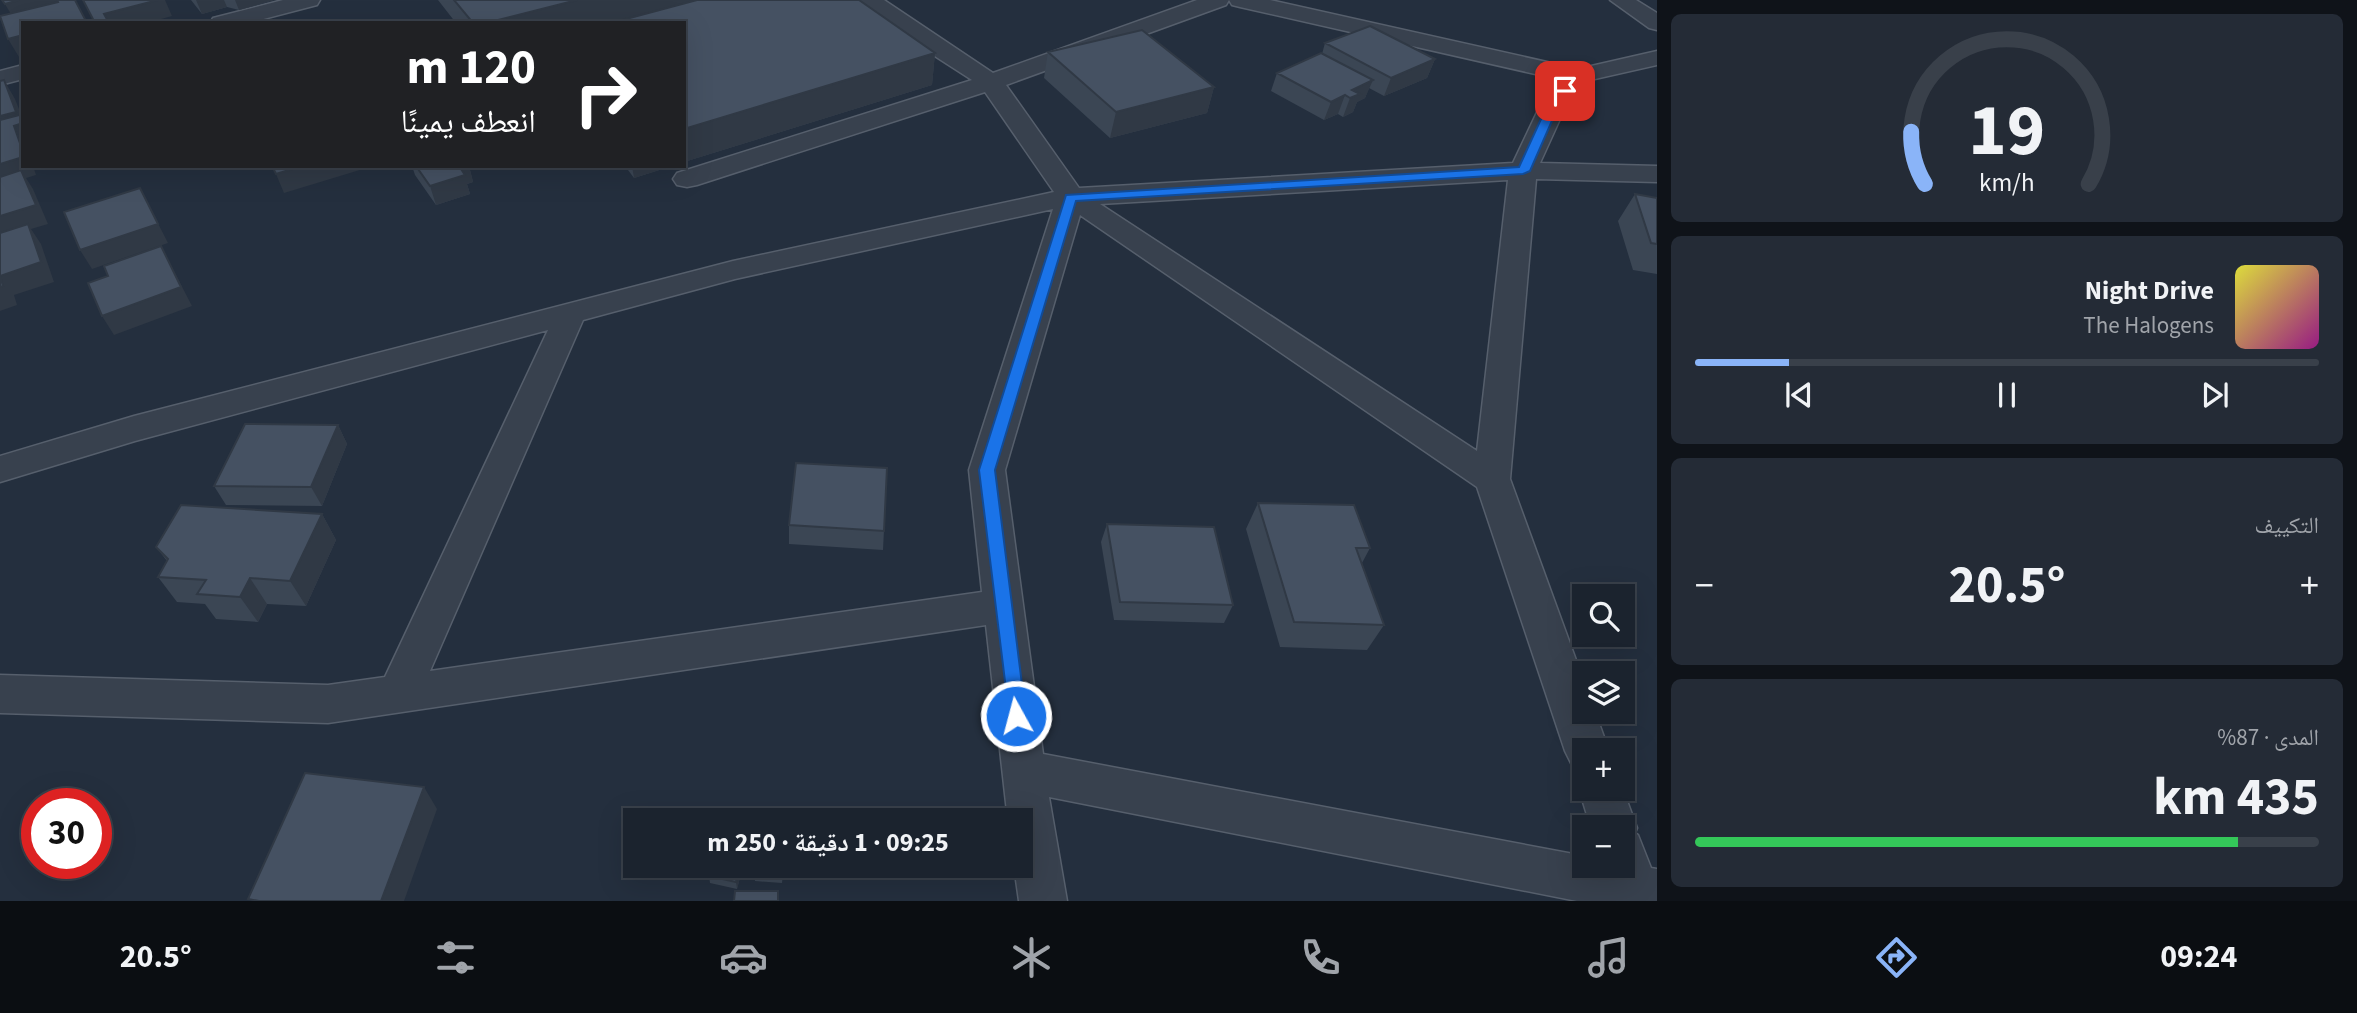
<!DOCTYPE html>
<html lang="ar">
<meta charset="utf-8">
<style>
:root{--surface:#1b232e;--page:#242b36;--text:#f1f3f6;--muted:#a0a4aa;--line:#39404a;--accent:#8ab4f8}
body{margin:0;font-family:"Source Sans 3","Noto Naskh Arabic",sans-serif;background:var(--page);color:var(--text);direction:rtl;height:100vh;display:flex;flex-direction:column;font-size:26px;white-space:nowrap}
*{box-sizing:border-box;margin:0}
p{font-size:23px;color:var(--muted)}
.icon{flex:none;width:38px;height:38px;fill:none;stroke:currentColor;stroke-width:2;stroke-linecap:round;stroke-linejoin:round}
.map{position:relative;flex:1;overflow:hidden;direction:ltr}
.drawer{display:flex;flex-direction:column;gap:14px;padding:14px;background:#0f1319;width:700px}
.drawer>*{flex:none}
.top-card{position:absolute;left:21px;top:21px;width:665px;height:147px;border-radius:0px;box-shadow:0 7px 28px #0002,0 0 0 2px var(--line);direction:rtl;background:#202124;color:#fff;overflow:hidden}
.tools{position:absolute;left:1572px;top:584px;display:grid;gap:14px}
.tools a{display:grid;place-items:center;width:63px;height:63px;border-radius:0px;background:var(--surface);box-shadow:0 7px 28px #0002,0 0 0 2px var(--line);font-size:35px}
.speed{position:absolute;left:21px;top:788px;display:flex;gap:14px;font-size:35px;font-weight:700;text-align:center}
.speed>*{display:grid;place-content:center;width:91px;height:91px;border-radius:50%;background:var(--surface);box-shadow:0 7px 28px #0002,0 0 0 2px var(--line);line-height:1}
.speed .limit{border:10px solid #d22;background:#fff;color:#111}
.pin{position:absolute;display:grid;place-items:center;width:60px;height:60px;color:#fff;margin:-30px;border-radius:14px;box-shadow:0 4px 10px #0006}
.me{position:absolute;width:77px;margin:-38px;rotate:353deg;stroke-linejoin:round;filter:drop-shadow(0 0 5px #0008)}
.turn{display:flex;align-items:center;gap:24px;height:147px;padding:0 35px;font-size:32px}
.turn .icon{width:91px;height:91px;stroke-width:2.5}
.turn b{display:block;font-size:49px;line-height:60px}
.big{font-size:52px;font-weight:700;line-height:1.1}
.drawer .widget{flex:1;display:flex;flex-direction:column;justify-content:center;gap:10px;min-width:0;padding:0 24px;border-radius:10px;background:var(--page)}
.drawer .dial{align-items:center;gap:0}
.dial svg{height:182px;overflow:visible;fill:none;stroke:var(--line);stroke-width:7;stroke-linecap:round;text-anchor:middle}
.dial text{fill:var(--text);stroke:none}
.song{display:flex;align-items:center;gap:21px}
.cover{width:84px;height:84px;border-radius:10px;background:linear-gradient(135deg,hsl(60 70% 55%),hsl(310 70% 35%))}
.played{height:7px;border-radius:4px;background:linear-gradient(90deg,var(--accent) 15%,var(--line) 15%)}
.keys{display:flex;justify-content:space-around;direction:ltr}
.heat{display:flex;justify-content:space-between;align-items:center;font-size:38px;direction:ltr}
.charge{height:10px;border-radius:5px;background:linear-gradient(90deg,#34c759 87%,var(--line) 0)}
.trip{position:absolute;left:623px;top:808px;width:410px;height:70px;border-radius:0px;background:var(--surface);box-shadow:0 7px 28px #0002,0 0 0 2px var(--line);font-weight:700;line-height:70px;text-align:center;direction:rtl}
.tab-bar{display:flex;height:112px;justify-content:space-around;align-items:center;background:#0b0e12;color:var(--muted)}
.tab-bar .icon{width:49px;height:49px}
.tab-bar .on{color:var(--accent)}
.tab-bar b{font-size:32px;color:var(--text)}
main{display:flex;flex:1;min-height:0}
.map>svg:first-child{display:block}
.lines{fill:none;stroke-linecap:round;stroke-linejoin:round}
.street-casing{stroke:#565f6c;stroke-width:3}
.street{fill:#38414e;fill-rule:evenodd}
.wall{fill:#3b4654}
.shaded-wall{fill:#303945}
.building{fill:#455162;stroke:#303945;stroke-width:2}
.route{fill:#1a73e8;stroke:#114b97;stroke-width:2}
</style>
<main>
<section class="drawer">
<div class="widget dial"><svg viewBox="0 0 100 80">
<path d="M14 69A42 42 0 1 1 86 69"/>
<path d="M14 69A42 42 0 0 1 8 46" stroke="#8ab4f8"/>
<text x="50" y="56" font-size="32" font-weight="700">19</text>
<text x="50" y="72" font-size="11">km/h</text>
</svg></div>
<div class="widget">
<div class="song"><i class="cover"></i><div><b>Night Drive</b><p>The Halogens</p></div></div>
<div class="played"></div>
<div class="keys"><svg class="icon" aria-label="previous" viewBox="0 0 24 24"><path d="M18 5L8 12l10 7zM5 5v14"/></svg><svg class="icon" aria-label="pause" viewBox="0 0 24 24"><path d="M8 5v14M16 5v14"/></svg><svg class="icon" aria-label="next" viewBox="0 0 24 24"><path d="M6 5l10 7-10 7zM19 5v14"/></svg></div>
</div>
<div class="widget"><p>التكييف</p>
<div class="heat"><a>−</a><b class="big">20.5°</b><a>+</a></div>
</div>
<div class="widget"><p>المدى · 87%</p><b class="big">435 km</b><div class="charge"></div></div>
</section>
<div class="map">
<svg width="1657" height="901" viewBox="0 0 1657 901">
<rect width="100%" height="100%" fill="#242f3e"/>
<g class="lines">
<g class="street-casing">
<path id="street" d="M283,0h37l-3,5 -69,18h-38l3,-5z
M859,0h25l109,73 204,-73h73l308,69 79,-18v14l-71,16 -21,27 -25,55 117,3v16l-121,-3 -26,300 74,203v30h11l14,39h-25v19l-12,-5 -7,-14 -88,-264 -397,-272 -75,255 38,284 541,102v10h38v-38h-31l-12,-39 5,-12v12h38v-2l15,41 -2,5 3,2 13,33 6,1v32h-80l-528,-104 18,104h-48l-5,-35h6v-45h-12l-22,-196 -658,98 -328,-10v-38l328,10 57,-8 163,-347 -413,111 -135,41v-26l134,-40 599,-155 321,-69 -69,-100 -288,93 -10,2 -10,-2 -4,-6 4,-6 295,-93 -73,-47zM1229,0l3,5 8,2 322,73 -22,26 -27,57 -434,25 -73,-103 220,-80zM1508,180l-31,271 -377,-247zM1053,209l-84,261 13,122 -552,79 153,-351 152,-41z
M1610,0h26l21,13v17l-8,-2z
M23,65v14l-23,6v-14z"/>
</g>
<use href="#street" class="street"/>
</g>
<path class="wall" d="M191,0h83l-35,10 -12,-3 -25,7z
M438,0h421l76,53 -3,32 -248,77v-139h-228z
M1325,43l110,16 -8,19 -43,18 -15,-8 -4,10 -8,4 -4,10 -10,5 -5,-3 -14,6 -53,-29 6,-18 45,-19z
M1048,52l166,35 -7,26 -97,25 -66,-60z
M412,166h57l4,16 -6,2 3,10 -34,11 -21,-30z
M625,166h47l-38,12z
M1635,194l22,4v76l-24,-4 -15,-49z
M338,425l9,19 -25,62 -96,-1 -12,-19z
M887,468l-4,82 -94,-6v-19z
M1258,503l112,45 -8,15 22,62 -17,25 -87,-3 -34,-118z
M322,514l14,26 -30,66 -39,-2 -9,18 -42,-3 -11,-15 -28,-2 -19,-25 9,-16 -11,-14z
M1107,524l126,81 -9,18 -110,-3 -13,-78z
M711,866h32l-6,23 -27,-6 -1,-7z
M755,866h29l-2,17 -27,-2 -1,-8z"/>
<path class="shaded-wall" d="M19,0h49l-53,21 -10,-17z
M158,0h7l7,16 -25,7h-38l-5,-9z
M196,0h28l3,7 -25,7z
M235,0h39l-35,10z
M577,0h120l-86,23h-125z
M23,35v21l-4,1 -11,-18z
M935,53l-3,32 -248,77v-33z
M1435,59l-8,19 -43,18 7,-18z
M4,80l11,19 8,20v33l-23,-14v-22z
M1373,80l-8,18 -8,4 -4,10 -10,5 7,-19 2,-8z
M1214,87l-7,26 -97,25 6,-26z
M1345,95l-7,19 -14,6 7,-18z
M23,157v9h10l3,9 -10,3 7,11 15,35 -17,5 10,15 13,38 -40,13 3,10 -17,6v-147z
M302,166h71l-89,27 -8,-19z
M459,166h10l4,16 -6,2 3,10 -34,11 -6,-19z
M632,166h40l-38,12z
M140,188l28,55 -76,26 -12,-19z
M161,246l31,60 -78,29 -12,-19z
M338,425l9,19 -25,62 -11,-19z
M322,514l14,26 -30,66 -16,-25z
M250,578l17,26 -9,18 -18,-25z
M424,787l13,22 -33,92h-23z
M740,866h3l-6,23 -1,-7z"/>
<path class="building" d="M2,0h17l-14,4z
M57,0h18l12,23h-64v12l-15,4 -8,-23 58,-14z
M83,0h75l-54,14 5,9h-14z
M454,0h123l-91,23h-13z
M697,0h162l76,53 -251,76v-106h-73z
M1370,26l65,33 -44,19 -66,-35z
M1142,30l72,57 -98,25 -68,-60z
M1321,53l52,27 -21,10 8,4 -10,4 -5,-3 -14,7 -54,-29z
M4,80l12,32 -16,4v-35z
M23,114v9l-9,3 9,26v5l-23,7v-44z
M272,166h30l-26,8z
M416,166h43l6,9 -35,11z
M21,170l15,35 -36,11v-39z
M140,188l18,36 -78,26 -16,-38z
M1635,194l22,4v46l-6,-1z
M28,224l13,38 -41,14 3,10 -3,1v-54z
M161,246l20,41 -79,29 -14,-33 20,-7 -4,-10z
M245,424l93,1 -27,62 -97,-1z
M796,463l91,5 -3,63 -95,-6z
M1258,503l96,2 16,43h-14l28,77 -90,-3z
M181,505l141,9 -32,67 -40,-3 -10,19 -43,-3 9,-14 -48,-3 10,-18 -12,-12z
M1107,524l107,3 19,78 -113,-3z
M305,773l119,14 -43,114h-122l-11,-2z
M711,866h29l-4,16 -27,-6z
M755,866h28l-1,9 -28,-2z
M735,891h43v10h-44z"/>
<path class="route" d="M1561,89l10,2 -13,16 -28,64 -7,3 -447,27 -81,269 31,246 -3,6 -7,3 -6,-3 -31,-252 87,-275 453,-28 28,-61z"/>
</svg>
<div class="tools">
<a><svg class="icon" aria-label="search" viewBox="0 0 24 24"><circle cx="10" cy="10" r="6"/><path d="M15 15l6 6"/></svg></a>
<a><svg class="icon" aria-label="layers" viewBox="0 0 24 24"><path d="M12 4l9 5-9 5-9-5zM3 14l9 5 9-5"/></svg></a>
<a>+</a>
<a>−</a>
</div>
<div class="speed"><div class="limit">30</div></div>
<div class="pin" style="left:1565px;top:91px;background:#d93025"><svg class="icon" aria-label="arrive" viewBox="0 0 24 24"><path d="M6 21V4h12l-3 4 3 4H6"/></svg></div>
<svg class="me" style="left:1016px;top:716px" viewBox="-20 -20 40 40"><circle r="17" fill="#1a73e8" stroke="#fff" stroke-width="3"/><path d="M0-11L8 9 0 5-8 9z" fill="#fff"/></svg>
<div class="trip">09:25 · 1 دقيقة · 250 m</div>
<div class="top-card">
<div class="turn"><svg class="icon" aria-label="right" viewBox="0 0 24 24"><path d="M7 20v-9h11M14 6l5 5-5 5"/></svg><div><b>120 m</b>انعطف يمينًا</div></div>
</div>
</div>
</main>
<nav class="tab-bar">
<b>09:24</b>
<svg class="icon on" aria-label="directions" viewBox="0 0 24 24"><path d="M12 3l9 9-9 9-9-9zM9 14v-3h6M13 9l2 2-2 2"/></svg>
<svg class="icon" aria-label="music" viewBox="0 0 24 24"><path d="M9 18V5l10-2v13"/><circle cx="6" cy="18" r="3"/><circle cx="16" cy="16" r="3"/></svg>
<svg class="icon" aria-label="phone" viewBox="0 0 24 24"><path d="M5 4h4l2 5-3 2q2 4 5 5l2-3 5 2v4C11 20 4 13 5 4z"/></svg>
<svg class="icon" aria-label="climate" viewBox="0 0 24 24"><path d="M12 3v18M4 7l16 10M4 17L20 7"/></svg>
<svg class="icon" aria-label="car" viewBox="0 0 24 24"><path d="M5 17H2v-5l4-1 3-4h7l3 4 3 1v5h-3M9 17h6M6 11h13"/><circle cx="7" cy="17" r="2"/><circle cx="17" cy="17" r="2"/></svg>
<svg class="icon" aria-label="filters" viewBox="0 0 24 24"><path d="M4 7h16M4 17h16"/><circle cx="9" cy="7" r="2"/><circle cx="15" cy="17" r="2"/></svg>
<b>20.5°</b>
</nav>
